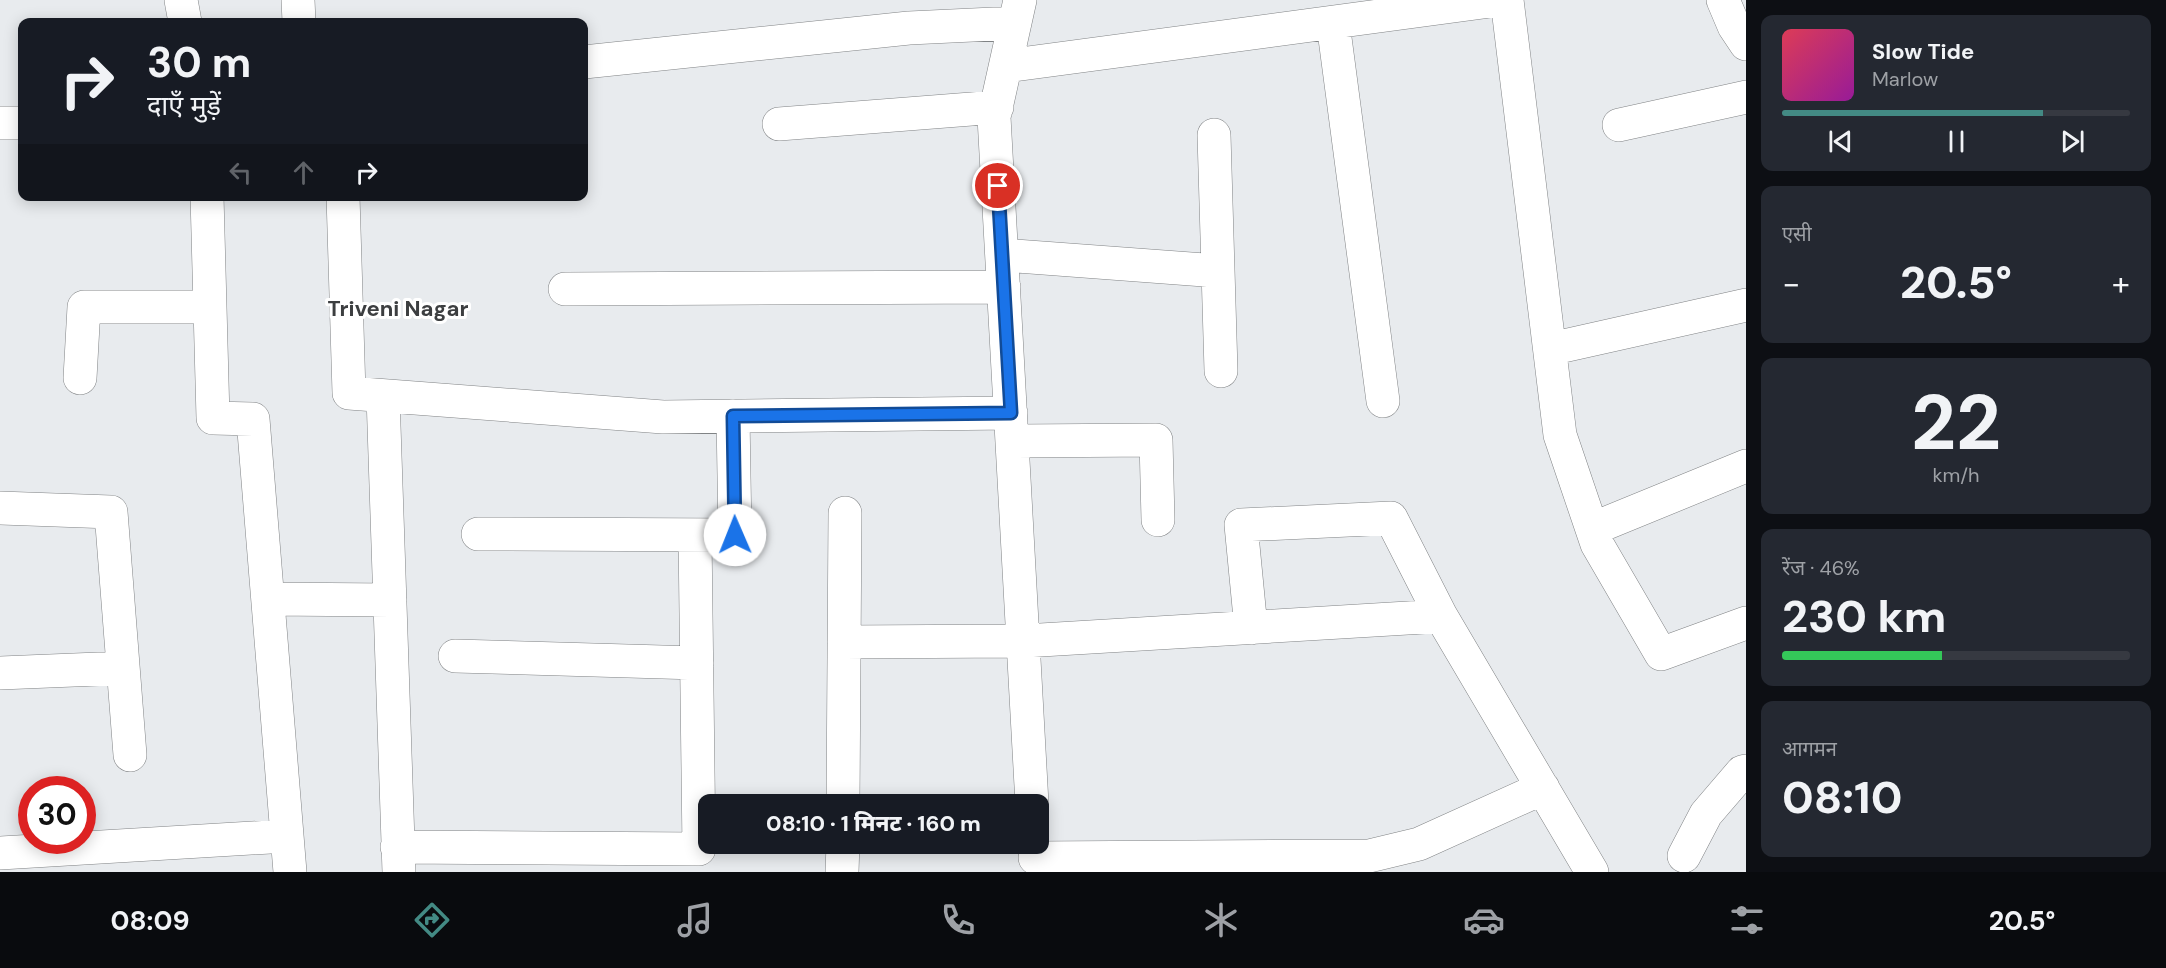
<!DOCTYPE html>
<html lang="hi">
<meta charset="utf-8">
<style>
:root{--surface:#171b24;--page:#242831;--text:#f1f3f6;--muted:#9ea1a6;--line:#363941;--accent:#438a84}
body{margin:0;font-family:"DM Sans","Noto Sans Devanagari",sans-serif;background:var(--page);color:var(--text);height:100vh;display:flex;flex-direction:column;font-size:22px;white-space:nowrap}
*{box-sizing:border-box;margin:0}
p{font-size:20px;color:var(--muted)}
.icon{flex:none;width:33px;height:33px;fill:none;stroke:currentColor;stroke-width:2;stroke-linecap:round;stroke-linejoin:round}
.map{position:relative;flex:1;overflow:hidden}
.drawer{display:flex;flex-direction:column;gap:15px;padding:15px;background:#0d0f14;width:420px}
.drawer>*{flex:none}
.banner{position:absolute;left:18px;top:18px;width:570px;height:183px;border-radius:12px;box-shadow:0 3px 15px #0003;background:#171b24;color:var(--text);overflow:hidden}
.speed{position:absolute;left:18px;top:776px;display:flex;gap:12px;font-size:30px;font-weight:700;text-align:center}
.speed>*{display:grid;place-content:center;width:78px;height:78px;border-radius:50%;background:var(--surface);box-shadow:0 3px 15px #0003;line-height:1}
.speed .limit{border:9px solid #d22;background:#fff;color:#111}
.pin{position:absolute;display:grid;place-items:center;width:51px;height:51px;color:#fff;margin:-26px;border:3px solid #fff;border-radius:50%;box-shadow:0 2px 6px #0007}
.me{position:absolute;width:66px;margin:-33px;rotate:359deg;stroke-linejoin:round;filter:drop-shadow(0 0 4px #0008)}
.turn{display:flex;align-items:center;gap:21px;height:126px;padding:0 30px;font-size:27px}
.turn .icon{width:78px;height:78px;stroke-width:2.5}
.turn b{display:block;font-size:42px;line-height:51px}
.lanes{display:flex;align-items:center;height:57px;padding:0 30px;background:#0003;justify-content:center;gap:30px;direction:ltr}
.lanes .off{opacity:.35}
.big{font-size:45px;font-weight:800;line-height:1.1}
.drawer .widget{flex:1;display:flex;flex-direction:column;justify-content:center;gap:9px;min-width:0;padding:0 21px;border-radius:12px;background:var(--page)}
.drawer .dial{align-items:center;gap:0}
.dial b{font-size:78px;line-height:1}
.song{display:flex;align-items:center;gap:18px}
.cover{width:72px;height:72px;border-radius:9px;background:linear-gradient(135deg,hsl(350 70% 55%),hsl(300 70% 35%))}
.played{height:6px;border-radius:3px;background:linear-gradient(90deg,var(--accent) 75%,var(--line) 75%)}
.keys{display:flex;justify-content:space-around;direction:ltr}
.heat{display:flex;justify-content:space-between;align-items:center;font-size:33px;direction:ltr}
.charge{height:9px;border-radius:4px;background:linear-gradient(90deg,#34c759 46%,var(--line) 0)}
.trip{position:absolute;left:698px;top:794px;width:351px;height:60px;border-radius:12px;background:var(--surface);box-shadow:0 3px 15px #0003;font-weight:800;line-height:60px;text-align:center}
.dock{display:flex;height:96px;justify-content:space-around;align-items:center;background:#090b0e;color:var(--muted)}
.dock .icon{width:42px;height:42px}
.dock .current{color:var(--accent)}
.dock b{font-size:27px;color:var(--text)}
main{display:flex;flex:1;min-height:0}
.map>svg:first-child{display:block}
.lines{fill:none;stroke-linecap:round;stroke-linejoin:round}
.minor-casing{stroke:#808385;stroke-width:34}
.minor{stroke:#fff;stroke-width:33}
.route-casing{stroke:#114b97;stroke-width:15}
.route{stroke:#1a73e8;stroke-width:10}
.labels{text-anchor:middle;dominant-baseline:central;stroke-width:6;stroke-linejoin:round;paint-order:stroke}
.district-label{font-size:22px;font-weight:bold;fill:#3c3e40;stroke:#fff}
</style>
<main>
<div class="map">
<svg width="1746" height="872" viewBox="0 0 1746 872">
<rect width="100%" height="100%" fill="#e8ebee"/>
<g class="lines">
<g class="minor-casing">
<path id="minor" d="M181,0l4,22
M298,0l1,22
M1020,0l-26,117 38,687
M1507,0l53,435 37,109 64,110 85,-31
M1723,0l11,26 12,18
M1333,23l50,378
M584,62l325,-34 106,-5
M1006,66l492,-66
M0,123h22
M779,124l218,-17
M1619,125l127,-28
M1214,135l7,236
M207,196l6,222 40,1 37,453
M343,196l6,197 314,24 348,-4
M1002,255l216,16
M565,289l439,-2
M1550,349l196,-44
M80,378l4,-71h126
M383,396l16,476
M1013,441l143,-1 2,80
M0,508l111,4 19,243
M1592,529l154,-63
M478,534l257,1 -2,-119
M268,599l122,1
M1251,628l-10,-103 150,-7 50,98 151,256
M844,642l180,-1 417,-25
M455,656l242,7
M0,673l123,-5
M843,804l2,-291
M397,847l302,2 -4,-314
M0,853l287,-17
M1684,856l22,-42 36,-42 4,-1
M1035,858l334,-2 50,-12 124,-56
M842,872l1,-29"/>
</g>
<use href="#minor" class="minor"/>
</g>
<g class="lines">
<g class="route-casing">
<path id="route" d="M735,535l-2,-119 278,-3 -13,-227"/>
</g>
<use href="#route" class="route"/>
</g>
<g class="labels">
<g class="district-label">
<text x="398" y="308">Triveni Nagar</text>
</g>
</g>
</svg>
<div class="speed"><div class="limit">30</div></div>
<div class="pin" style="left:998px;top:186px;background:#d93025"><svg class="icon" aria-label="arrive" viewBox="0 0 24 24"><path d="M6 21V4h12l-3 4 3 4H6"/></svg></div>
<svg class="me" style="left:735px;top:535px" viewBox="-20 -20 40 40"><circle r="19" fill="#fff"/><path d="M0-13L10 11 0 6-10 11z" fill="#1a73e8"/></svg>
<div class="trip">08:10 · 1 मिनट · 160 m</div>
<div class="banner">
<div class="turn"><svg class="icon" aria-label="right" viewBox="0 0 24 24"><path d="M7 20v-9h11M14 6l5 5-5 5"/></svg><div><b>30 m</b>दाएँ मुड़ें</div></div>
<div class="lanes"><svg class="icon off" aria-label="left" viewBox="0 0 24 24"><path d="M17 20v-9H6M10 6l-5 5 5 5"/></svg><svg class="icon off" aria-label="ahead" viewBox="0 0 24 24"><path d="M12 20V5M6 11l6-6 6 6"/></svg><svg class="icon" aria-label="right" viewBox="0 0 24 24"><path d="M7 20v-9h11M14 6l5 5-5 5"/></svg></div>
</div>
</div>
<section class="drawer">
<div class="widget">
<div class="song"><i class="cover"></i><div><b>Slow Tide</b><p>Marlow</p></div></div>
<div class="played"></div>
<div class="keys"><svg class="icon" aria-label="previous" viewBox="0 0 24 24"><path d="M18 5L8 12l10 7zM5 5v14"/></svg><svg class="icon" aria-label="pause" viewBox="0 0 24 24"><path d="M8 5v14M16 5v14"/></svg><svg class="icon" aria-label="next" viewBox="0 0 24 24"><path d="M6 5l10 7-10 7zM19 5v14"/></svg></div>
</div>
<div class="widget"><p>एसी</p>
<div class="heat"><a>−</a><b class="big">20.5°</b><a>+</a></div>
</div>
<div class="widget dial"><b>22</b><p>km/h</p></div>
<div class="widget"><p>रेंज · 46%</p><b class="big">230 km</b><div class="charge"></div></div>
<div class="widget"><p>आगमन</p><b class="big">08:10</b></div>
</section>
</main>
<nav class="dock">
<b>08:09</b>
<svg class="icon current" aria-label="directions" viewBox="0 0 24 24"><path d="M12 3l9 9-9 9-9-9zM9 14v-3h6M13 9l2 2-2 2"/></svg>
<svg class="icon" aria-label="music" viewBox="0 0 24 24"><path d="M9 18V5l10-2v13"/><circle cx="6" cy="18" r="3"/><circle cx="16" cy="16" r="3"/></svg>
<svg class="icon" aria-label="phone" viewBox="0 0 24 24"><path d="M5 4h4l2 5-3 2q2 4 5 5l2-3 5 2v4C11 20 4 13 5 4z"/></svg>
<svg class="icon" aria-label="climate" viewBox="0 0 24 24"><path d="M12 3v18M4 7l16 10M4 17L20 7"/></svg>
<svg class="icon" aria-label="car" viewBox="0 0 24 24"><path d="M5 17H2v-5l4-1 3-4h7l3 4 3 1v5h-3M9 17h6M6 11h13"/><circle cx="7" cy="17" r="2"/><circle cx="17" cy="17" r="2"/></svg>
<svg class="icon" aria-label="filters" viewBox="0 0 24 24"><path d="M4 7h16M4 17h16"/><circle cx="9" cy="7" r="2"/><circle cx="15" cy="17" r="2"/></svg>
<b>20.5°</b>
</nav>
